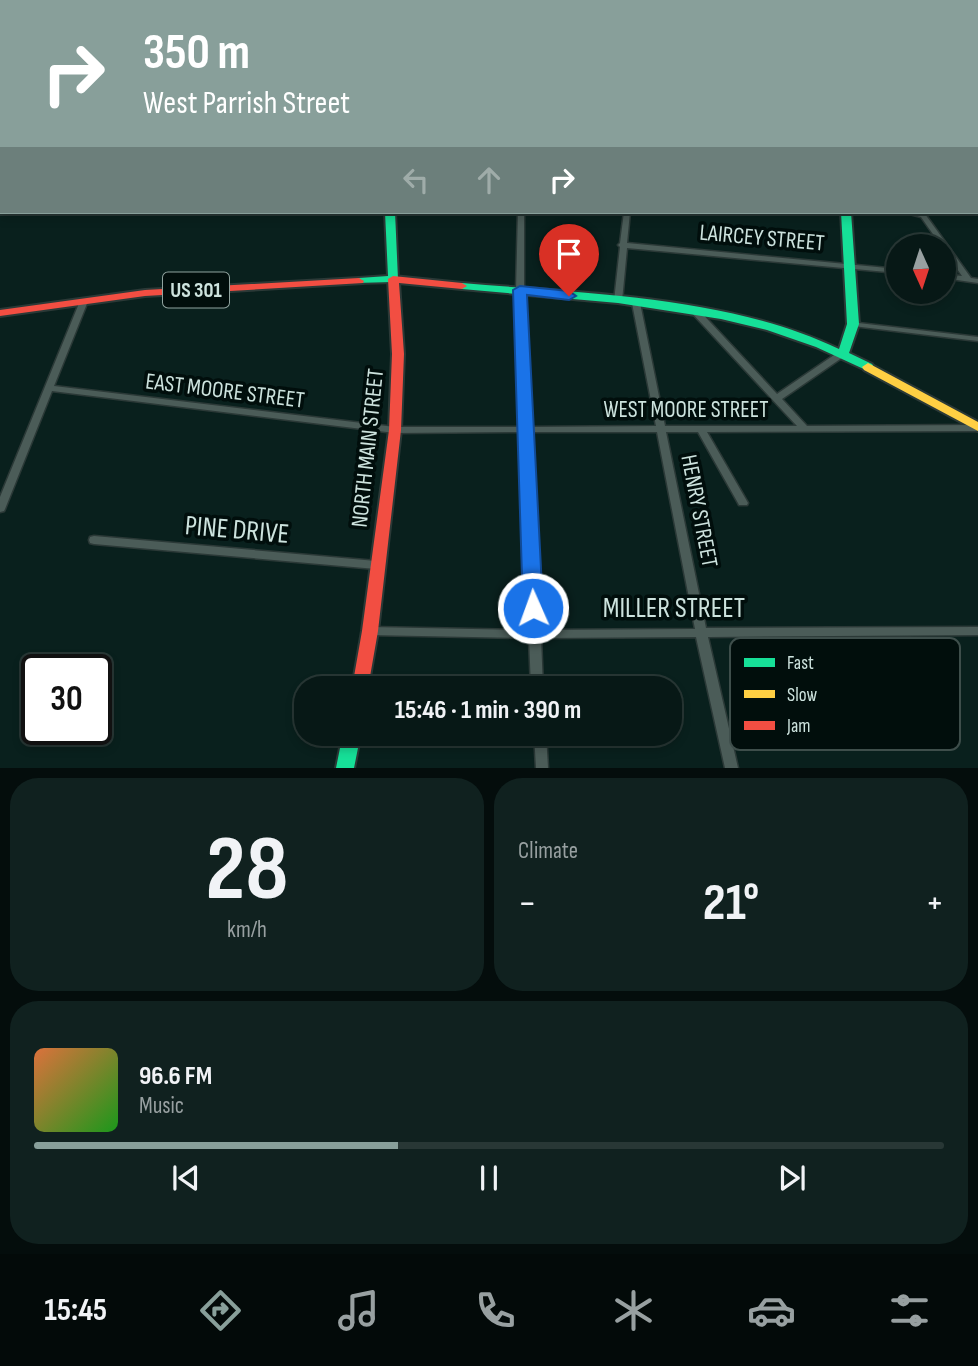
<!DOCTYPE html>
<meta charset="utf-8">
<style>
:root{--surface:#071816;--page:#10211f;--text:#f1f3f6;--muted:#98a0a1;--line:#283735;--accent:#889f9a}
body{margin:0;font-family:"Sofia Sans Condensed",sans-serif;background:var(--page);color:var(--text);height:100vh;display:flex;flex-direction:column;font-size:26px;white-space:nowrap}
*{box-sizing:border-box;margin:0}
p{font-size:23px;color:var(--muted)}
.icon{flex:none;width:38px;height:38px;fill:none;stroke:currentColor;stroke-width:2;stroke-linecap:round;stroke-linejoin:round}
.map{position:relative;height:768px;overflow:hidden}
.sheet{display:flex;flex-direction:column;gap:10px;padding:10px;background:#040d0c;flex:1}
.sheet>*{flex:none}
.hud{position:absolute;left:0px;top:0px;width:978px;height:214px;box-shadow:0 4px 10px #0003,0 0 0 2px var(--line);background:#889f9a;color:#fff;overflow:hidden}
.needle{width:46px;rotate:177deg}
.tools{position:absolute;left:886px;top:234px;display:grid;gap:14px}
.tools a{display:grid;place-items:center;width:70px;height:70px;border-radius:50%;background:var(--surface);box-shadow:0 4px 10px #0003,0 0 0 2px var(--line);font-size:35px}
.speed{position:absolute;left:21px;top:654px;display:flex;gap:14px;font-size:35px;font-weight:700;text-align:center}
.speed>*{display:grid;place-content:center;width:91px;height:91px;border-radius:50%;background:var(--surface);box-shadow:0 4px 10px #0003,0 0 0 2px var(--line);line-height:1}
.speed .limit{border:4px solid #111;border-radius:10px;background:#fff;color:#111}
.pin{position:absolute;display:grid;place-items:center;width:60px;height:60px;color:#fff;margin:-72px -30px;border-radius:50% 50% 50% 0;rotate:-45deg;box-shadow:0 0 7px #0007}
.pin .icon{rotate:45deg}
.me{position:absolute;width:77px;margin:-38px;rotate:358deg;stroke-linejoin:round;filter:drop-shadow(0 0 5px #0008)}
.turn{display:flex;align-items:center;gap:24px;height:147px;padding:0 28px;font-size:32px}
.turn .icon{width:91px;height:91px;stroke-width:2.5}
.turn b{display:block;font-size:49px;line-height:60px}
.lanes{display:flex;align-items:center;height:66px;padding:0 28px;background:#0003;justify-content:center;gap:35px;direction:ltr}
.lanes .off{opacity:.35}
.big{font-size:52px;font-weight:700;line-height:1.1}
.sheet .tile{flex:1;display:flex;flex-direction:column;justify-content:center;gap:10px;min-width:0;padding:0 24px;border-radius:28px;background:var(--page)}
.sheet .dial{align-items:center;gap:0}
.dial b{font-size:91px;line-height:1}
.song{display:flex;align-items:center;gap:21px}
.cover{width:84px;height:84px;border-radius:10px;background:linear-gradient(135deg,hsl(20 70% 55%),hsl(120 70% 35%))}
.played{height:7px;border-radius:4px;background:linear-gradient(90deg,var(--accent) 40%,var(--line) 40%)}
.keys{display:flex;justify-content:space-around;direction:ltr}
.heat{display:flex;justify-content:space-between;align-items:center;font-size:38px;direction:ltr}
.sheet .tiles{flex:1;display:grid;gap:10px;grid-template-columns:1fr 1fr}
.tile:last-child{grid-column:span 2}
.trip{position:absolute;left:294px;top:676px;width:388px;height:70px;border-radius:28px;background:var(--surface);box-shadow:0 4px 10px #0003,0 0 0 2px var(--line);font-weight:700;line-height:70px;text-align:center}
.tab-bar{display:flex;height:112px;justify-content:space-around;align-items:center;background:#030a09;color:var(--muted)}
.tab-bar .icon{width:49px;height:49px}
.tab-bar .active{color:var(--accent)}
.tab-bar b{font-size:32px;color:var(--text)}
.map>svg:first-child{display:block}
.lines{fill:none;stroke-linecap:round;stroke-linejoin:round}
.street-casing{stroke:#2b3937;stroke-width:3}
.fast-casing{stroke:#2b3937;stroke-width:4}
.slow-casing{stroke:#2b3937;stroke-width:4}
.jam-casing{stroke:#2b3937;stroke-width:4}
.street{fill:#4b5c58;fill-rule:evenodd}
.fast{fill:#16e098;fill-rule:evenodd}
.slow{fill:#ffcf43;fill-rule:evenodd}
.jam{fill:#f24e42;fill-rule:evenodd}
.rail{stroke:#50615e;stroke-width:2;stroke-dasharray:2 4.5;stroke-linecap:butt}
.route{fill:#1a73e8;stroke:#114b97;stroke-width:2}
.labels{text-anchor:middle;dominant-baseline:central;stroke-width:7;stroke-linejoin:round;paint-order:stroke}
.shield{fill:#010e0c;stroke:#90a39f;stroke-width:2}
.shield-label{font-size:21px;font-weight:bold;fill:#cde3de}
.street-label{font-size:23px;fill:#cde3de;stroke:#010e0c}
.near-street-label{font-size:28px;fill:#cde3de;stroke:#010e0c}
.key{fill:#010e0c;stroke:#3e4e4b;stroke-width:2}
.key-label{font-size:19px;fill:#cde3de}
</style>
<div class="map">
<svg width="978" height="768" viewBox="0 0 978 768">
<rect width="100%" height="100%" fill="#09201d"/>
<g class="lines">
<g class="street-casing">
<path id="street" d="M86,0h5l-1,2h-5z
M178,0h4l-1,2h-4z
M247,0h4l-1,2h-4z
M297,0h4l-1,2h-4z
M366,0l121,1 2,1h-123z
M521,0h4v2h-4z
M739,0h4v2h-4z
M807,0h6l3,2h-7z
M0,42h2v4h-2z
M0,59h2v4h-2z
M976,65h2v4h-2z
M0,83h2v4h-2z
M976,94h2v4h-2z
M2,99v5l-2,1v-5z
M0,111h2v4h-2z
M976,125h2v4h-2z
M976,160h2v4h-2z
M518,212h6v78l6,137 126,-1 -24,-123 4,-2 4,2 25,123h132l-107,-115 -1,-2 1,-2h6l81,87 63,-43h6l1,2 -1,2 -64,44 25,27 171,-1v6l-271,1 41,71 -1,2h-8l-1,-2 -40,-71h-32l40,196 272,-1v8l-270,2 30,131h-13l-29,-131 -155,1 2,50h-12l-2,-50 -159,-3 -4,-1 -2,-3 2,-3 4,-1 159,3 -8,-198 -126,1 -343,-42 -47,118 -1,2 -4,1v-15l80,-196 4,-2 4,2 -34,85 341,41h126l-5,-137zM531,432h126l38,197 -155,1z
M624,212h6l-3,31 271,26v4l-271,-25 -5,53 -4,2 -4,-2 6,-54 -2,-2 2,-2z
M905,212l20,2 46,64 7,1v4l-35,-5v-4l19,2 -19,-27v-2h-1l-21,-30 -15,-4z
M850,322l128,15v4l-125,-15h-3l-1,-2z
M94,536l282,25 4,1 1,3 -1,3 -4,1 -282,-25 -4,-1 -1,-3 1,-3z
M534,733h12l2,35h-12z"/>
</g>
<g class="fast-casing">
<path id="fast" d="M820,0h6v2h-6z
M385,212h10l3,67 -5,3 -38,1 -1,-2 5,-3 29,-2z
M841,212h10l8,112 -10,29 23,11 2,3 -6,4 -52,-24 -49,-17 -46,-11 -103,-16 -156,-14 -5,-3 5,-3c123,11 263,12 377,66l8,-25z
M343,733h18l-7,35h-18z"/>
</g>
<g class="slow-casing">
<path id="slow" d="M365,0h6v2h-6z
M976,195h2v6h-2z
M868,363l110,59v9l-114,-61 -2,-3z"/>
</g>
<g class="jam-casing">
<path id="jam" d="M0,154h2v6h-2z
M393,276l69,7 5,3 -5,3 -63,-6 5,71 -3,76 -23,201 -10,57h-16l10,-57 27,-201 3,-76 -4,-75z
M359,278l5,3 -1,2 -218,13 -145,20v-6l145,-20z"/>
</g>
<use href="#street" class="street"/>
<use href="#fast" class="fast"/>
<use href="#slow" class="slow"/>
<use href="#jam" class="jam"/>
<path class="rail" d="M845,0l7,2"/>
</g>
<path class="route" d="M520,286l49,5 7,5 -7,4 -42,-5 16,313 -3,5 -7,3 -7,-3 -3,-5 -10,-318z"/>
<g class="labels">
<rect class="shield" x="163" y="272.5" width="66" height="35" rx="5"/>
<g class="shield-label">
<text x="196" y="290">US 301</text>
</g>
<g class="street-label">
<text transform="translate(762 238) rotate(5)">LAIRCEY STREET</text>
<text transform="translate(225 391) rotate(7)">EAST MOORE STREET</text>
<text x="686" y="410">WEST MOORE STREET</text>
<text transform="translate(368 448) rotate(-84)">NORTH MAIN STREET</text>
<text transform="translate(699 511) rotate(79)">HENRY STREET</text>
</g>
<g class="near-street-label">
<text transform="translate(237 530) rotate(5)">PINE DRIVE</text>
<text x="674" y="608">MILLER STREET</text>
</g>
</g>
<rect x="730" y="638" width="230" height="112" rx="10" class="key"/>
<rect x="744" y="658" width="31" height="9" fill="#16e098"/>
<rect x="744" y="690" width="31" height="8" fill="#ffcf43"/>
<rect x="744" y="721" width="31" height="9" fill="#f24e42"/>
<g class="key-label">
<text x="787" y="669">Fast</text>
<text x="787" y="701">Slow</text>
<text x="787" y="732">Jam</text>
</g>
</svg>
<div class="tools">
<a><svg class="needle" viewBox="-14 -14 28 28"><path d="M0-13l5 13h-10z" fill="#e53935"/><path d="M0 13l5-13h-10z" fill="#98a0a1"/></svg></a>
</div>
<div class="speed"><div class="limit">30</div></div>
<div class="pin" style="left:569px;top:296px;background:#d93025"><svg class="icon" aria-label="arrive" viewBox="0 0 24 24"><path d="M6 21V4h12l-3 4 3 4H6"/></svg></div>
<svg class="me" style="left:533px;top:608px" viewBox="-20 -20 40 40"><circle r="17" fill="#1a73e8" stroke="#fff" stroke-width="3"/><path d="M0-11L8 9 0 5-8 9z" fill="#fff"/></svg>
<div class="trip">15:46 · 1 min · 390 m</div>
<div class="hud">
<div class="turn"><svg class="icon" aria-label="right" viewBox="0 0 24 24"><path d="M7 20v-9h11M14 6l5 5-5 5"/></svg><div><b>350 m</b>West Parrish Street</div></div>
<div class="lanes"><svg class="icon off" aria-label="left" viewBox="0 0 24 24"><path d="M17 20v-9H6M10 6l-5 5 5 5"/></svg><svg class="icon off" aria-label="ahead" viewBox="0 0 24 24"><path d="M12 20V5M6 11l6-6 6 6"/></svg><svg class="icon" aria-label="right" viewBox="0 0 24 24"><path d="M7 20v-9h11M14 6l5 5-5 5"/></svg></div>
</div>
</div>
<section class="sheet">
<div class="tiles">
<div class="tile dial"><b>28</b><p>km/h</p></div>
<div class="tile"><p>Climate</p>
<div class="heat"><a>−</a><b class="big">21°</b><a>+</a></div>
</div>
<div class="tile">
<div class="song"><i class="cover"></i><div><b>96.6 FM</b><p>Music</p></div></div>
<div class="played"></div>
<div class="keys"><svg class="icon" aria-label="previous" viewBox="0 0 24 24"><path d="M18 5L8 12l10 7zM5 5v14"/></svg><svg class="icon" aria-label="pause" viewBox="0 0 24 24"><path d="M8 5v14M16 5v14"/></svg><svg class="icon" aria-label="next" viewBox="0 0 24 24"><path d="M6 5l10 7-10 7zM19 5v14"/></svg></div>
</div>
</div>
</section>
<nav class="tab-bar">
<b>15:45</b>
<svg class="icon active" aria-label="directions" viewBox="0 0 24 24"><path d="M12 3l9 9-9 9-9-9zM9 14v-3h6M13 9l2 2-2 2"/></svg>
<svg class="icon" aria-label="music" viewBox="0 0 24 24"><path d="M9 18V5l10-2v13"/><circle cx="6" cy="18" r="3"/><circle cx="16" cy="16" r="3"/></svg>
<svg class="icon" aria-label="phone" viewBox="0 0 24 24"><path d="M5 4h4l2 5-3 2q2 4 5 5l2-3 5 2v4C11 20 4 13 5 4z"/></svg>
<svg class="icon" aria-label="climate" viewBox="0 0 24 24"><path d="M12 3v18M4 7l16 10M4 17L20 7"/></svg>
<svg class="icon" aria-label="car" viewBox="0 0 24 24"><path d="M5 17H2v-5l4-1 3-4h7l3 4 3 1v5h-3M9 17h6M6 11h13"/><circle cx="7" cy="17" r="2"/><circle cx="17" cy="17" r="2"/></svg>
<svg class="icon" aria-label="filters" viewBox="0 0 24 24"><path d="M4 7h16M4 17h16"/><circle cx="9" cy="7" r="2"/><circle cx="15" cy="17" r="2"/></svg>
</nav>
